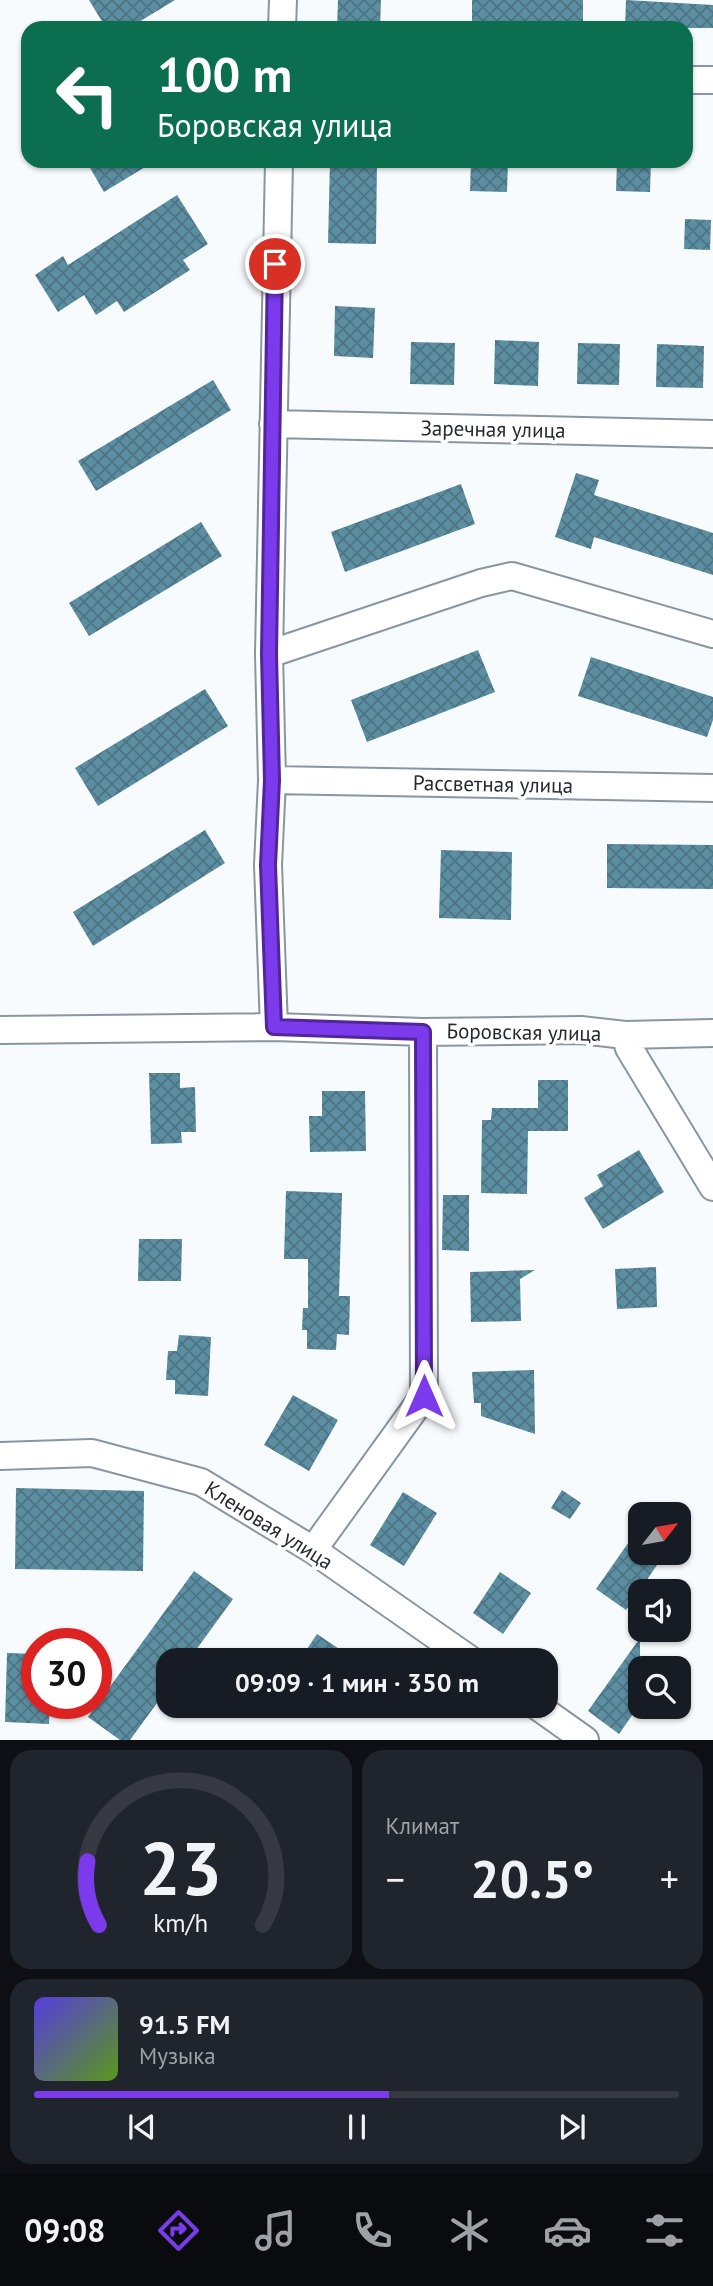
<!DOCTYPE html>
<html lang="ru">
<meta charset="utf-8">
<style>
:root{--surface:#171b24;--page:#20242c;--text:#f1f3f6;--muted:#9ea1a6;--line:#363941;--accent:#7c3aed}
body{margin:0;font-family:"PT Sans",sans-serif;background:var(--page);color:var(--text);height:100vh;display:flex;flex-direction:column;font-size:26px;white-space:nowrap}
*{box-sizing:border-box;margin:0}
p{font-size:23px;color:var(--muted)}
.icon{flex:none;width:38px;height:38px;fill:none;stroke:currentColor;stroke-width:2;stroke-linecap:round;stroke-linejoin:round}
.map{position:relative;height:1740px;overflow:hidden}
.side{display:flex;flex-direction:column;gap:10px;padding:10px;background:#0d0f14;flex:1}
.side>*{flex:none}
.banner{position:absolute;left:21px;top:21px;width:672px;height:147px;border-radius:21px;box-shadow:0 2px 5px #0004;background:#0b6e4f;color:#fff;overflow:hidden}
.needle{width:46px;rotate:59deg}
.fabs{position:absolute;left:628px;top:1502px;display:grid;gap:14px}
.fabs a{display:grid;place-items:center;width:63px;height:63px;border-radius:14px;background:var(--surface);box-shadow:0 2px 5px #0004;font-size:35px}
.speed{position:absolute;left:21px;top:1628px;display:flex;gap:14px;font-size:35px;font-weight:700;text-align:center}
.speed>*{display:grid;place-content:center;width:91px;height:91px;border-radius:50%;background:var(--surface);box-shadow:0 2px 5px #0004;line-height:1}
.speed .limit{border:10px solid #d22;background:#fff;color:#111}
.pin{position:absolute;display:grid;place-items:center;width:60px;height:60px;color:#fff;margin:-30px;border:4px solid #fff;border-radius:50%;box-shadow:0 2px 7px #0007}
.me{position:absolute;width:77px;margin:-38px;rotate:0deg;stroke-linejoin:round;filter:drop-shadow(0 0 5px #0008)}
.turn{display:flex;align-items:center;gap:24px;height:147px;padding:0 21px;font-size:32px}
.turn .icon{width:91px;height:91px;stroke-width:2.5}
.turn b{display:block;font-size:49px;line-height:60px}
.big{font-size:52px;font-weight:700;line-height:1.1}
.side .tile{flex:1;display:flex;flex-direction:column;justify-content:center;gap:10px;min-width:0;padding:0 24px;border-radius:21px;background:var(--page)}
.side .dial{align-items:center;gap:0}
.dial svg{height:182px;overflow:visible;fill:none;stroke:var(--line);stroke-width:7;stroke-linecap:round;text-anchor:middle}
.dial text{fill:var(--text);stroke:none}
.song{display:flex;align-items:center;gap:21px}
.cover{width:84px;height:84px;border-radius:10px;background:linear-gradient(135deg,hsl(250 70% 55%),hsl(90 70% 35%))}
.played{height:7px;border-radius:4px;background:linear-gradient(90deg,var(--accent) 55%,var(--line) 55%)}
.keys{display:flex;justify-content:space-around;direction:ltr}
.heat{display:flex;justify-content:space-between;align-items:center;font-size:38px;direction:ltr}
.side .tiles{flex:1;display:grid;gap:10px;grid-template-columns:1fr 1fr}
.tile:last-child{grid-column:span 2}
.trip{position:absolute;left:156px;top:1648px;width:402px;height:70px;border-radius:21px;background:var(--surface);box-shadow:0 2px 5px #0004;font-weight:700;line-height:70px;text-align:center}
.dock{display:flex;height:112px;justify-content:space-around;align-items:center;background:#090b0e;color:var(--muted)}
.dock .icon{width:49px;height:49px}
.dock .selected{color:var(--accent)}
.dock b{font-size:32px;color:var(--text)}
.map>svg:first-child{display:block}
.building{fill:url(#building-cross-hatch)}
.lines{fill:none;stroke-linecap:round;stroke-linejoin:round}
.minor-casing{stroke:#8896a2;stroke-width:30}
.minor{stroke:#fff;stroke-width:26}
.route-casing{stroke:#51269a;stroke-width:18}
.route{stroke:#7c3aed;stroke-width:12}
.labels{text-anchor:middle;dominant-baseline:central;stroke-width:7;stroke-linejoin:round;paint-order:stroke}
.street-label{font-size:21px;fill:#242a2f;stroke:#fff}
</style>
<div class="map">
<svg width="713" height="1740" viewBox="0 0 713 1740">
<defs>
<pattern id="building-cross-hatch" width="8" height="8" patternUnits="userSpaceOnUse" patternTransform="scale(1.75)"><rect width="8" height="8" fill="#5c8ea1"/><path d="M0 0l8 8M0 8l8-8" fill="none" stroke="#4c7484"/></pattern>
</defs>
<rect width="100%" height="100%" fill="#f8fbfd"/>
<path class="building" d="M89,0h86l-46,28h-23z
M338,0h43l-1,28h-43z
M472,0h111v28h-97v-4h-14z
M626,0l87,5v23h-88z
M86,161h69l-51,31z
M330,161h47l-1,83 -48,-1z
M471,161h37l-1,31 -37,-1z
M617,161h34l-1,31 -34,-1z
M177,195l31,49 -25,16 7,10 -66,42 -7,-11 -21,14 -12,-20 -26,17 -23,-37 28,-19 5,9z
M685,219l26,1 -1,30 -26,-1z
M335,306l40,2 -2,50 -39,-2z
M495,340l44,2 -1,44 -44,-2z
M411,342l44,1 -1,42 -44,-1z
M578,343l42,1 -1,41 -42,-1z
M657,344l47,2 -1,42 -47,-1z
M213,380l18,30 -135,81 -18,-30z
M576,473l23,7 -5,15 119,38v42l-119,-38 -3,12 -36,-12z
M461,484l14,40 -130,48 -14,-40z
M201,522l21,34 -133,80 -20,-33z
M478,650l17,42 -128,50 -16,-42z
M591,657l122,40v23l-6,17 -129,-41z
M205,689l23,37 -130,80 -23,-38z
M205,830l20,33 -132,83 -20,-34z
M607,844l106,1v44l-106,-1z
M441,850l71,2 -1,68 -72,-2z
M149,1073h31v15l15,-1 1,45h-15l1,11 -31,1z
M538,1080h30v51h-40l-1,63 -46,-1 1,-73h9l1,-12h46z
M322,1091h43l1,60 -56,1 -1,-36h13z
M639,1150l25,42 -61,37 -19,-31 19,-12 -6,-11z
M286,1191l56,2 -3,103h11l-1,39 -12,-1 -1,16 -29,-1v-19h-5l1,-22h5v-49h-24z
M443,1195h26v56l-27,-1z
M139,1239h43l-1,42h-43z
M656,1267l1,40 -40,2 -2,-40z
M535,1270l-15,9 1,42 -50,1 -1,-50z
M179,1335l32,2 -3,59 -33,-2v-14h-9l2,-29h9z
M534,1370l1,64 -54,-18v-13h-7l-2,-31z
M293,1395l45,25 -29,51 -45,-26z
M16,1488l128,3 -1,80 -128,-2z
M562,1490l19,13 -11,16 -19,-11z
M403,1492l34,21 -33,53 -34,-21z
M640,1526v26h26l-40,58 -30,-21z
M194,1571l39,28 -45,62h-20v27l-38,52h-10l-32,-23z
M500,1572l31,21 -28,41 -30,-21z
M317,1634l40,27h-58z
M640,1638v66l-21,30 -31,-23z
M7,1653l30,1v49h13l-1,21 -44,-2z"/>
<g class="lines">
<g class="minor-casing">
<path id="minor" d="M282,28l1,-28
M686,80h27
M273,424l440,10
M269,654l212,-71 31,-7 201,58
M272,780l441,8
M274,1027l-6,-162 4,-85 -3,-126 10,-493
M0,1030l274,-3 149,5 158,-2 44,5 88,-2
M625,1035l4,13 84,139
M0,1456l92,-3 109,29 112,68 159,111
M313,1550l111,-154 -1,-364
M537,1706l48,34"/>
</g>
<use href="#minor" class="minor"/>
</g>
<g class="lines">
<g class="route-casing">
<path id="route" d="M275,264l-6,390 3,126 -4,85 6,162 149,5 1,364"/>
</g>
<use href="#route" class="route"/>
</g>
<g class="labels">
<g class="street-label">
<text transform="translate(493 429) rotate(1)">Заречная улица</text>
<text transform="translate(493 784) rotate(1)">Рассветная улица</text>
<text transform="translate(524 1032) rotate(1)">Боровская улица</text>
<text transform="translate(269 1525) rotate(32)">Кленовая улица</text>
</g>
</g>
</svg>
<div class="fabs">
<a><svg class="needle" viewBox="-14 -14 28 28"><path d="M0-13l5 13h-10z" fill="#e53935"/><path d="M0 13l5-13h-10z" fill="#9ea1a6"/></svg></a>
<a><svg class="icon" aria-label="sound" viewBox="0 0 24 24"><path d="M4 9h4l5-4v14l-5-4H4zM17 9q2 3 0 6"/></svg></a>
<a><svg class="icon" aria-label="search" viewBox="0 0 24 24"><circle cx="10" cy="10" r="6"/><path d="M15 15l6 6"/></svg></a>
</div>
<div class="speed"><div class="limit">30</div></div>
<div class="pin" style="left:275px;top:264px;background:#d93025"><svg class="icon" aria-label="arrive" viewBox="0 0 24 24"><path d="M6 21V4h12l-3 4 3 4H6"/></svg></div>
<svg class="me" style="left:424px;top:1396px" viewBox="-20 -20 40 40"><path d="M0-17L14 15 0 8-14 15z" fill="#7c3aed" stroke="#fff" stroke-width="4"/></svg>
<div class="trip">09:09 · 1 мин · 350 m</div>
<div class="banner">
<div class="turn"><svg class="icon" aria-label="left" viewBox="0 0 24 24"><path d="M17 20v-9H6M10 6l-5 5 5 5"/></svg><div><b>100 m</b>Боровская улица</div></div>
</div>
</div>
<section class="side">
<div class="tiles">
<div class="tile dial"><svg viewBox="0 0 100 80">
<path d="M14 69A42 42 0 1 1 86 69"/>
<path d="M14 69A42 42 0 0 1 9 41" stroke="#7c3aed"/>
<text x="50" y="56" font-size="32" font-weight="700">23</text>
<text x="50" y="72" font-size="11">km/h</text>
</svg></div>
<div class="tile"><p>Климат</p>
<div class="heat"><a>−</a><b class="big">20.5°</b><a>+</a></div>
</div>
<div class="tile">
<div class="song"><i class="cover"></i><div><b>91.5 FM</b><p>Музыка</p></div></div>
<div class="played"></div>
<div class="keys"><svg class="icon" aria-label="previous" viewBox="0 0 24 24"><path d="M18 5L8 12l10 7zM5 5v14"/></svg><svg class="icon" aria-label="pause" viewBox="0 0 24 24"><path d="M8 5v14M16 5v14"/></svg><svg class="icon" aria-label="next" viewBox="0 0 24 24"><path d="M6 5l10 7-10 7zM19 5v14"/></svg></div>
</div>
</div>
</section>
<nav class="dock">
<b>09:08</b>
<svg class="icon selected" aria-label="directions" viewBox="0 0 24 24"><path d="M12 3l9 9-9 9-9-9zM9 14v-3h6M13 9l2 2-2 2"/></svg>
<svg class="icon" aria-label="music" viewBox="0 0 24 24"><path d="M9 18V5l10-2v13"/><circle cx="6" cy="18" r="3"/><circle cx="16" cy="16" r="3"/></svg>
<svg class="icon" aria-label="phone" viewBox="0 0 24 24"><path d="M5 4h4l2 5-3 2q2 4 5 5l2-3 5 2v4C11 20 4 13 5 4z"/></svg>
<svg class="icon" aria-label="climate" viewBox="0 0 24 24"><path d="M12 3v18M4 7l16 10M4 17L20 7"/></svg>
<svg class="icon" aria-label="car" viewBox="0 0 24 24"><path d="M5 17H2v-5l4-1 3-4h7l3 4 3 1v5h-3M9 17h6M6 11h13"/><circle cx="7" cy="17" r="2"/><circle cx="17" cy="17" r="2"/></svg>
<svg class="icon" aria-label="filters" viewBox="0 0 24 24"><path d="M4 7h16M4 17h16"/><circle cx="9" cy="7" r="2"/><circle cx="15" cy="17" r="2"/></svg>
</nav>
